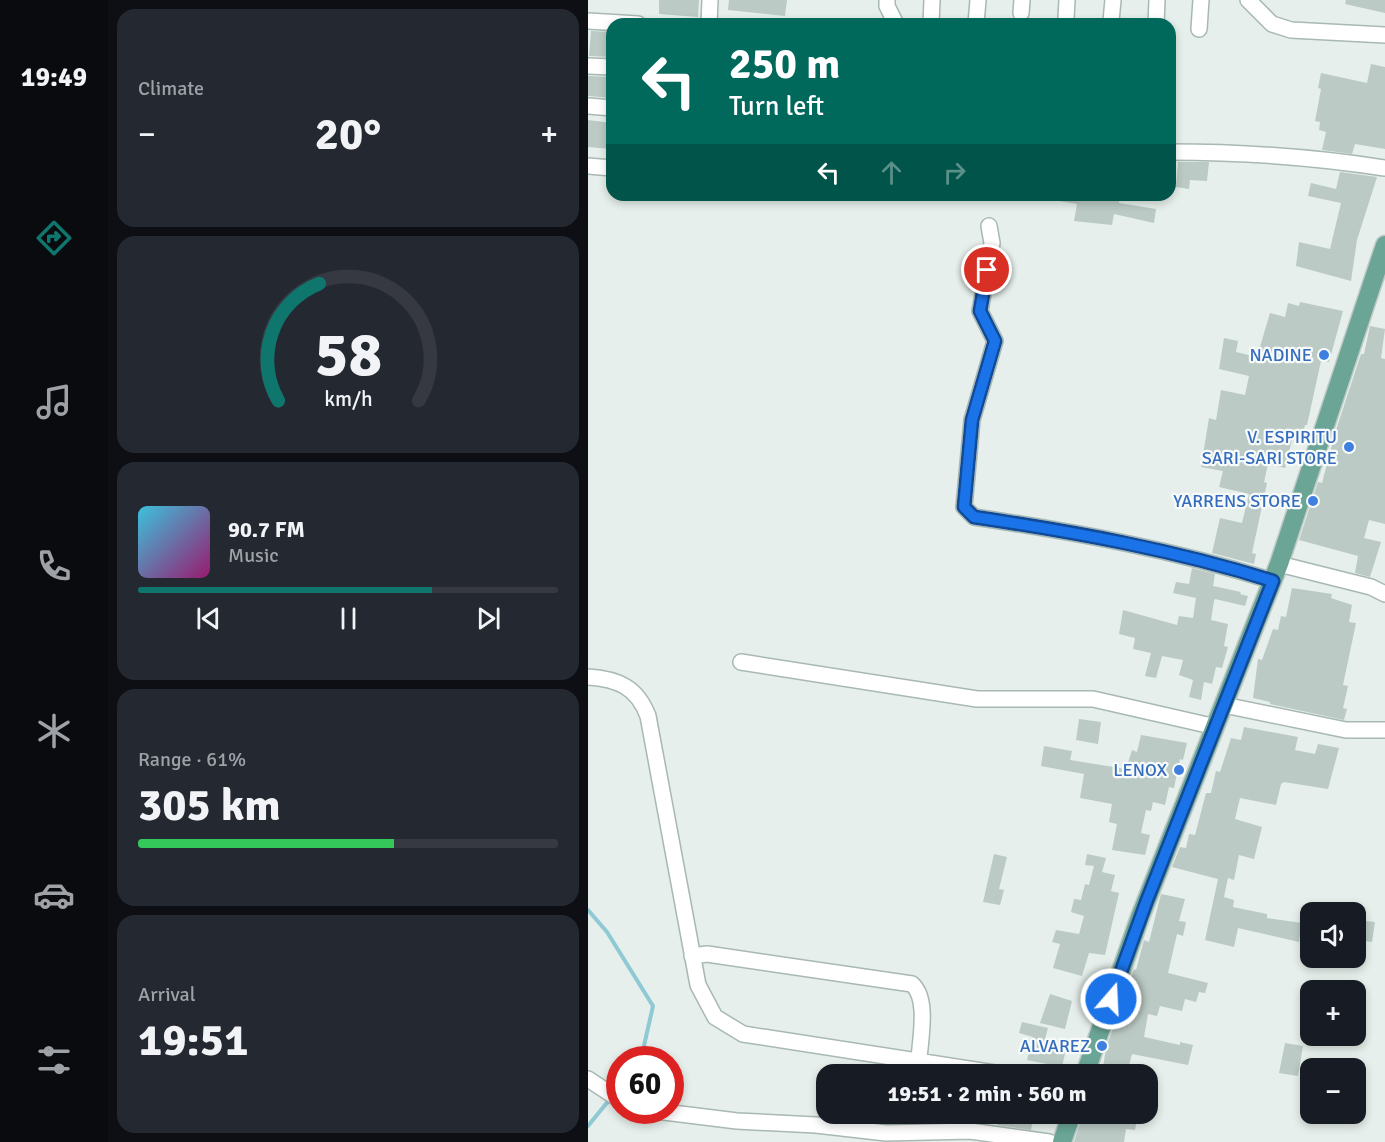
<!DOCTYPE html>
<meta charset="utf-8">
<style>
:root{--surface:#171b24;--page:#242831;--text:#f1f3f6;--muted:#9ea1a6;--line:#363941;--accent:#0f766e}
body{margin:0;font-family:Signika,sans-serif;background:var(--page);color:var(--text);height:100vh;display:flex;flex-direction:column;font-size:22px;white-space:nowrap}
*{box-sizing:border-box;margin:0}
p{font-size:20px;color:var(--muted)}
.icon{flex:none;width:33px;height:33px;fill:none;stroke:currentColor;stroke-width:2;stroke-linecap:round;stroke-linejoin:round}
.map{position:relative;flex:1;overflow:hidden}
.drawer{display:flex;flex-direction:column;gap:9px;padding:9px;background:#0d0f14;width:480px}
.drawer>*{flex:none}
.top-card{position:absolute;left:18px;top:18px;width:570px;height:183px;border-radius:18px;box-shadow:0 3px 9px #0003;background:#00695c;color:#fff;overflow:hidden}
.fabs{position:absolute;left:712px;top:902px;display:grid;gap:12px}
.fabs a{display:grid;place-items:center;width:66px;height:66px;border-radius:12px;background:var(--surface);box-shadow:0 3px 9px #0003;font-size:30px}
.speed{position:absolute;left:18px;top:1046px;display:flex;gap:12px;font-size:30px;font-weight:700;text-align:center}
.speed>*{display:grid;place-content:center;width:78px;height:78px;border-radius:50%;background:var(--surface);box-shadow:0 3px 9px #0003;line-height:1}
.speed .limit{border:9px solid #d22;background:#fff;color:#111}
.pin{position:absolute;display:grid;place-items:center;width:51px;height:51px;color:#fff;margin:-26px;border:3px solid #fff;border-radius:50%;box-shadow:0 2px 6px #0007}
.me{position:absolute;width:66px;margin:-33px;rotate:19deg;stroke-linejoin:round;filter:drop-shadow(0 0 4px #0008)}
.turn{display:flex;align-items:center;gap:21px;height:126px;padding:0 24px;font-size:27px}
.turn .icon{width:78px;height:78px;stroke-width:2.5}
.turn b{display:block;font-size:42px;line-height:51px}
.lanes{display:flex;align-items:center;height:57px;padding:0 24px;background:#0003;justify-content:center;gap:30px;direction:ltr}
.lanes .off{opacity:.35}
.big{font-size:45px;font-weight:700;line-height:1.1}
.drawer .widget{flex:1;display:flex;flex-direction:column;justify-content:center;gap:9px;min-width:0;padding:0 21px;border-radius:18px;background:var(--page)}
.drawer .dial{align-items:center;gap:0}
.dial svg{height:156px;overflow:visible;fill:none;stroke:var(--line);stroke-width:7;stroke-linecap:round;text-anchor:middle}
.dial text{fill:var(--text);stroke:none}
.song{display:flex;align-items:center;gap:18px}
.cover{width:72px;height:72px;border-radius:9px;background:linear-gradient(135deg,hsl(190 70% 55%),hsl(320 70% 35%))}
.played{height:6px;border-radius:3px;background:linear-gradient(90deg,var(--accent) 70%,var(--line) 70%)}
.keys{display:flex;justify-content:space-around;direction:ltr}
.heat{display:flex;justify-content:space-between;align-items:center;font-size:33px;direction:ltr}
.charge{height:9px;border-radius:4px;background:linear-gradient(90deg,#34c759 61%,var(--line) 0)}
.trip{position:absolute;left:228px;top:1064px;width:342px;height:60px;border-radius:18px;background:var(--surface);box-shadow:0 3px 9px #0003;font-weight:700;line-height:60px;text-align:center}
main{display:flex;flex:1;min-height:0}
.tabs{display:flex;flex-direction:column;width:108px;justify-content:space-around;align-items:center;background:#090b0e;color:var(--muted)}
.tabs .icon{width:42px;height:42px}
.tabs .selected{color:var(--accent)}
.tabs b{font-size:27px;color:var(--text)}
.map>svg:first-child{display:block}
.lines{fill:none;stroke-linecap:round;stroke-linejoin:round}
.stream{stroke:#8ec9d4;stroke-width:4}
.building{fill:#bbcac4}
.minor-casing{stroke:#a8b8b2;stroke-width:18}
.major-casing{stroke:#c2cac8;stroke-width:21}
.minor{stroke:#fff;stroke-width:15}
.major{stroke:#6aa596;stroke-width:18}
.route-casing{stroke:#114b97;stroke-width:15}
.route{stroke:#1a73e8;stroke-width:10}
.shop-dot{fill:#3f7fe0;stroke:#f7fbf9;stroke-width:2}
.labels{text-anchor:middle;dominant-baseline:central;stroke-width:4.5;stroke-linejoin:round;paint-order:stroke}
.shop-label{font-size:18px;fill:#366cbe;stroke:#f7fbf9;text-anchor:end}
</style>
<main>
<nav class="tabs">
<b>19:49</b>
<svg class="icon selected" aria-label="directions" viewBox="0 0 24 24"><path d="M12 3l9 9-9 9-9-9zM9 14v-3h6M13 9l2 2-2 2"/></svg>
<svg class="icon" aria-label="music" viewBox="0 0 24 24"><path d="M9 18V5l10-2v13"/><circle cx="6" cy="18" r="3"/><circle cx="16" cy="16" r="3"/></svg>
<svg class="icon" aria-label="phone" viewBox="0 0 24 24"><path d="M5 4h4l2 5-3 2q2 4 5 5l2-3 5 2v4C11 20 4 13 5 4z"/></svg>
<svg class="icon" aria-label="climate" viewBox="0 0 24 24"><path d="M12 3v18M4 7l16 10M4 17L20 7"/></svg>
<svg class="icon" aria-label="car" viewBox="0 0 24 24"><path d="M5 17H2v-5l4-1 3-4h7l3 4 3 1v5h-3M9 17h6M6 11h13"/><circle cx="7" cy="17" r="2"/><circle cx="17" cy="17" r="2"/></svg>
<svg class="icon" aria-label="filters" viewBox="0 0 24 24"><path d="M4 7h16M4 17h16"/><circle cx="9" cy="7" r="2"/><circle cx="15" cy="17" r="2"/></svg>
</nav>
<section class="drawer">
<div class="widget"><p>Climate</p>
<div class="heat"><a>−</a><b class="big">20°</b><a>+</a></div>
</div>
<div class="widget dial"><svg viewBox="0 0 100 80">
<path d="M14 69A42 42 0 1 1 86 69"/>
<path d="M14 69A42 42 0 0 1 35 9" stroke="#0f766e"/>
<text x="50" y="56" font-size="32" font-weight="700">58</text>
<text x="50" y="72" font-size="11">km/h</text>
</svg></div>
<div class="widget">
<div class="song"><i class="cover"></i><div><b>90.7 FM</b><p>Music</p></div></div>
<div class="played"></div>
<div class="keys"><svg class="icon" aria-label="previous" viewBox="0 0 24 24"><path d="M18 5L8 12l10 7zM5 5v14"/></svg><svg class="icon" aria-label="pause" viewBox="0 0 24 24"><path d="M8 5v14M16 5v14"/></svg><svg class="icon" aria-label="next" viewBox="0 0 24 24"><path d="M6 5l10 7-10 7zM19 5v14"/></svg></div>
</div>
<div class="widget"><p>Range · 61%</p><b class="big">305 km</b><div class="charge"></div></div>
<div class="widget"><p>Arrival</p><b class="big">19:51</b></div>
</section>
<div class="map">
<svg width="797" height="1142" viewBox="0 0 797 1142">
<rect width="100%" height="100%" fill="#e6efeb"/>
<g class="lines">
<path class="stream" d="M0,910l19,22 46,74 -12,53
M0,1126l22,-27"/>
</g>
<path class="building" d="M71,0h40l-1,17 -39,-3z
M141,0h58l-2,16 -57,-6z
M758,0h39v13l-40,-9z
M3,31l21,1v25l-23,-1z
M783,64l14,3v82l-30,-5 -3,10 -30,-4 4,-18 -7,-2 1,-8 -5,-1 6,-32 -3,-1 3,-15 46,10z
M0,76l24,1v21l-24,-2z
M0,120l24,3v26l-24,-2z
M590,162h31l-2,19 -17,-1 -1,9 -13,-2z
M752,172l37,5 -20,63 -6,41 -55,-15 3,-24 31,7 11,-46 -33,-7 3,-13 25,6z
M471,195h61l-1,8 37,6 -2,14 -40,-9 -2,11 -38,-4 3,-17 -18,-3z
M712,302l43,9 -14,51 -8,-1 -14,64h-2l-4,17 -9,-2 -7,28 -17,-4 -4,18 3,1 -15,70 4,1 -2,10 -42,-11 8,-35 22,5 7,-29 -30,-7 4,-16 -22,-4 8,-49 7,2 5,-30 24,5 4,-19 -30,-7 5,-31 14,3 -2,11 21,5 13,-44 15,4 3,-14 11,3z
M782,326l15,3 -4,29 4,1v165l-16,-4 -5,18 17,4 -11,35 -15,-4 3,-17 -59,-16 19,-58 4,1 13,-50 26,-79h3z
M604,568l23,6 -2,12 28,6 -1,2 8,2 -3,10 -30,-7 -1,2 -3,19 17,4 -4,22 4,1 -6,21 -6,-1 -4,17 -8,-2 -3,18 -12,-3 4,-17 -14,-5 4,-15 -21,-4 -6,22 -11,-2 6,-23 -18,-4 2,-11 -16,-4 4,-24 54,15 2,-9 14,2 3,-20 -23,-5 3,-11 13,2z
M704,588l40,6 -1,4 21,7 -3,17 7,1 -13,62 5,1 -5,22 4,1 -3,11 -74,-16v-2l-17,-4 5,-39 4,1 11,-31 5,1 3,-14 5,1z
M491,719l22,3 -3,22 -22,-4z
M656,727l54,10 -3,13 20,4 3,-10 21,4 -11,41 -44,-7 -3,2 -5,21 -36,-7 -5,21 27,8 -8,32 -15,-4 -5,25 -6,-2 -4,19 10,3 -1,7 34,7v4l35,5 -3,19 -61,-14 -4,19 -29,-7 13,-61 -46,-12 8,-20 6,1 3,-14 6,1 11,-42h5l5,-22 4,1 11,-34 10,2z
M553,735l46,8 -4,17 -3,-1 -6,29 -5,-1 -4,18 -12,-3 -2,9 -5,-1 -5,23 9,2 -5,20 -33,-5 5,-26 -8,-2 3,-18 -32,-6 4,-24 -43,-8 3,-20 28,5 -2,9 56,9 6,-19 5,2z
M406,854l13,3 -8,32 5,1 -4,15 -17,-3z
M499,854l19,4 -4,14 13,3 -4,16 8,2 -14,62 -16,-2 -7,23 -29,-8 7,-24 -8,-2 4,-12 23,4 5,-18 -13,-4 3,-13 7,1 4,-16 4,1 5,-19 -9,-1z
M573,894l24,5 -6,22 7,1 -3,14 -6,-2 -9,39 40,10 -3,10 -6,-1 -3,10 -11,-3 -3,12 -22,-5 -3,10 -9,-2 -4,23 36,8v-3l13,3 -5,20 -56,-11 -5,20h-25l4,-26 28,-79 2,1 8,-30 5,2z
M768,920l19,2 -3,20 -16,-2z
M462,994l22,7 -7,28 -25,-6z
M434,1022l26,6 -4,15 22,6 -4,18 -35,-7 6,-23 -14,-4z
M697,1043l18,3 -5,30 -19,-3z
M412,1113l17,2 1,-2h16l-3,17 -34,-5z
M495,1113h47l8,1 -3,16 -9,-1 -2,13h-50z"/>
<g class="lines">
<g class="minor-casing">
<path id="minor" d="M299,0v6l9,18
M660,0l24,24 19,6 94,5
M433,13l1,-13
M478,18l1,-18
M0,21l50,3
M523,21l2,-21
M121,24l1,-24
M343,24l1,-24
M388,24l2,-24
M568,24l1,-24
M611,29l2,-29
M0,66l24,1
M0,106l24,2
M582,152c73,0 143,5 215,16
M0,166l24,2
M401,226l3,17 -12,68 15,30 -23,79 -8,87 10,10c101,15 201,33 299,64
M691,564l92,23 14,7
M153,662l236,37h116l123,28
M0,677c30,2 49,10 60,39l50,269 17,32 28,17 258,40
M636,705l122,25h39
M104,956l15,-2 205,30c17,15 8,55 7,76
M0,1079l32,21
M60,1110l89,11 79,4 70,8 84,-2 79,11"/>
</g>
<g class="major-casing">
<path id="major" d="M497,1074l55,-157 139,-353 106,-319
M474,1142l10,-29"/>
</g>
<use href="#minor" class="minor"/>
<use href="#major" class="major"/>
</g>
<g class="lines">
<g class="route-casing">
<path id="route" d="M399,270l-7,41 15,30 -23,79 -8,87 10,10c101,15 201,33 299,64l-126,319 -36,99"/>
</g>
<use href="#route" class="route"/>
</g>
<g class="shop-dot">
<circle cx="736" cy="355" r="6"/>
<circle cx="761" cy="447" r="6"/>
<circle cx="725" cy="501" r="6"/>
<circle cx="591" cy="770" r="6"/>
<circle cx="514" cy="1046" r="6"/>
</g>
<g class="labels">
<g class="shop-label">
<text x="724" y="355">NADINE</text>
<text x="749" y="437">V. ESPIRITU<tspan x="749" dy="21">SARI-SARI STORE</tspan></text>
<text x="713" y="501">YARRENS STORE</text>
<text x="579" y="770">LENOX</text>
<text x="502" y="1046">ALVAREZ</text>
</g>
</g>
</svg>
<div class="fabs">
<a><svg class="icon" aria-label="sound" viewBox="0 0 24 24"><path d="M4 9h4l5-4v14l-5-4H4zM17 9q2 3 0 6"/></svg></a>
<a>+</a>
<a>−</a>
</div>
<div class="speed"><div class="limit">60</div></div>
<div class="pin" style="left:399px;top:270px;background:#d93025"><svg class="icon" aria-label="arrive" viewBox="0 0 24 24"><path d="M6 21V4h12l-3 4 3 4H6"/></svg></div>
<svg class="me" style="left:523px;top:999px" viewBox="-20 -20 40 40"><circle r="17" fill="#1a73e8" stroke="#fff" stroke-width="3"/><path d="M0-11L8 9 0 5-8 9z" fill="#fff"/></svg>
<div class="trip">19:51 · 2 min · 560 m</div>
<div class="top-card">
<div class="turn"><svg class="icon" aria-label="left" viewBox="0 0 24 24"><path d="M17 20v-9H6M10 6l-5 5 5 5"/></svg><div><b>250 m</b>Turn left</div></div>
<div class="lanes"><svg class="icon" aria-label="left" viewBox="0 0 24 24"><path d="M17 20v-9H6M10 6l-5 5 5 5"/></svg><svg class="icon off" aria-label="ahead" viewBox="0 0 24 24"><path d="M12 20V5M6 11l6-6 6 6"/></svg><svg class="icon off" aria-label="right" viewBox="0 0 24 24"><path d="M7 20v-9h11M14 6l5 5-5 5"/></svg></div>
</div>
</div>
</main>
